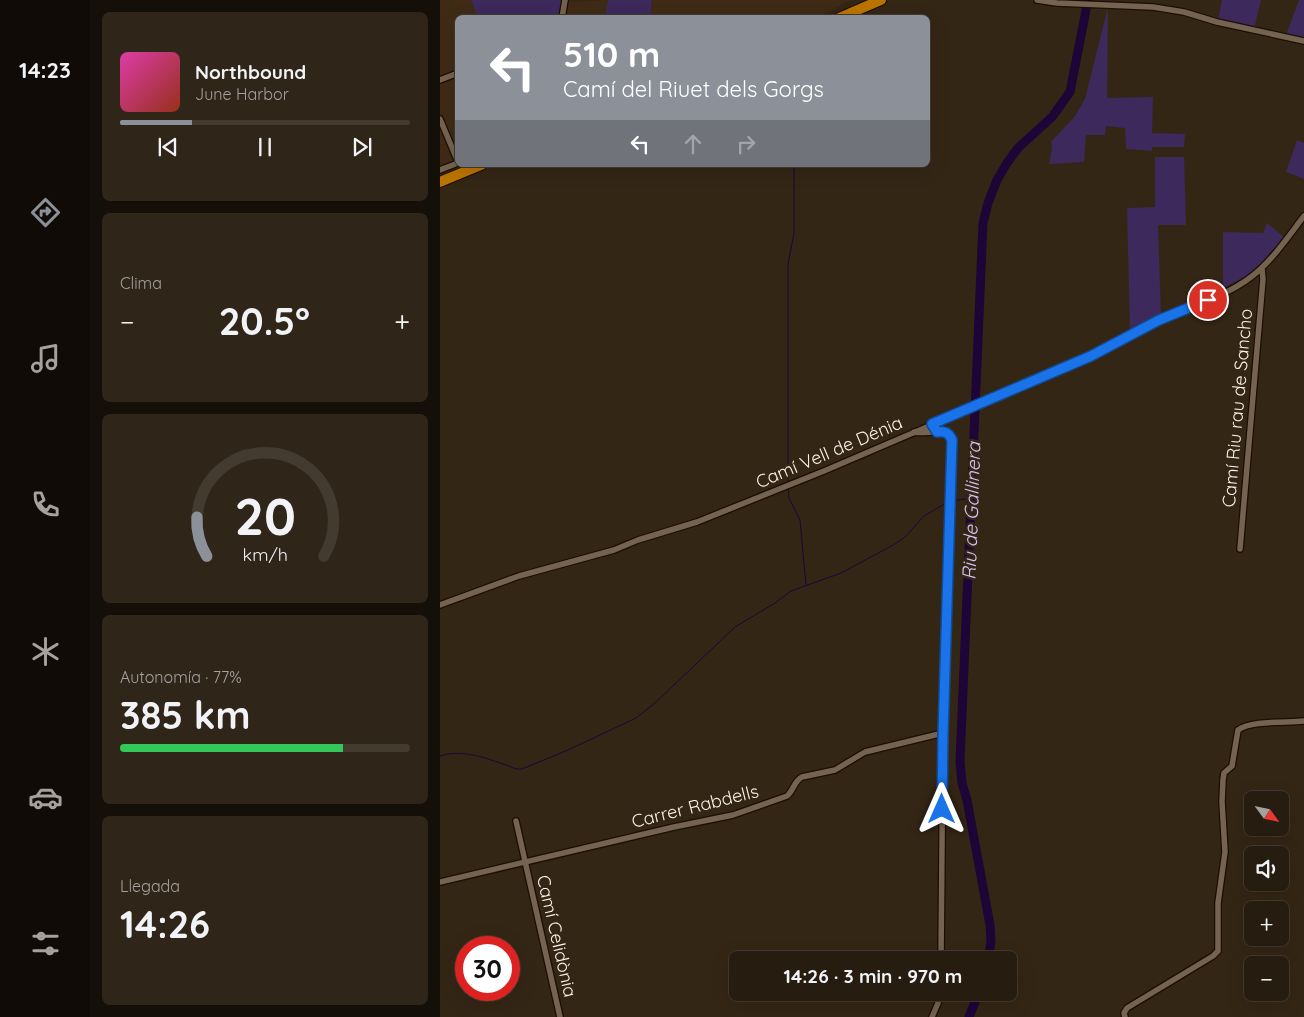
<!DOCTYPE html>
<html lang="es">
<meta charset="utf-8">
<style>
:root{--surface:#271c10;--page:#2f2519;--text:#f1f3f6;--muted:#a4a19f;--line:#433a30;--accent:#8c9099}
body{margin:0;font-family:Quicksand,sans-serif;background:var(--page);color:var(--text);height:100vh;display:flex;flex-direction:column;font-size:19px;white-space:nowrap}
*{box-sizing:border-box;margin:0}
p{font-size:16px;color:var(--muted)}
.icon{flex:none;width:28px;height:28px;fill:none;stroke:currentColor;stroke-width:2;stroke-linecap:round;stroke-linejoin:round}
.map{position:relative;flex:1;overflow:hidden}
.sheet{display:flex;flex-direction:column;gap:12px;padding:12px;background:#150f09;width:350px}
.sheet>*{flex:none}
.guide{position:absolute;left:15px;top:15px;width:475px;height:152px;border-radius:8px;box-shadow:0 5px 20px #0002,0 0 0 1px var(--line);background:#8c9099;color:#fff;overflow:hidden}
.needle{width:32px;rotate:123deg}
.buttons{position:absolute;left:804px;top:791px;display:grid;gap:10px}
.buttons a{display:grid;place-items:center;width:45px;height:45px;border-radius:8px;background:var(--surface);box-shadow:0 5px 20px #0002,0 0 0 1px var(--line);font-size:25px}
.speed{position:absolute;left:15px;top:936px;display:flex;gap:10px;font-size:25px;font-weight:700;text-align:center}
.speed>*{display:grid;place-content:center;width:65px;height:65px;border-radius:50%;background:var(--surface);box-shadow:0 5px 20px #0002,0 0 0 1px var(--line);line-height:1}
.speed .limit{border:8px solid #d22;background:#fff;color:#111}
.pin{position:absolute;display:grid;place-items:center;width:42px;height:42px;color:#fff;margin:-21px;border:2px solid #fff;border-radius:50%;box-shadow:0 1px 5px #0007}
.me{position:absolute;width:55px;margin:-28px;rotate:0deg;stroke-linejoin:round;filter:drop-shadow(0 0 4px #0008)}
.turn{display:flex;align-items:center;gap:18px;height:105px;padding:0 25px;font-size:22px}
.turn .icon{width:65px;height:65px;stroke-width:2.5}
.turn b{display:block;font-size:35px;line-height:42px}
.lanes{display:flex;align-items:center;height:48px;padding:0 25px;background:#0003;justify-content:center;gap:25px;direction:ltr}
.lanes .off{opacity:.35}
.big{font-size:38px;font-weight:700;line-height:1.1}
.sheet .card{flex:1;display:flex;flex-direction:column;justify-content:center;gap:8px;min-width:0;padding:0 18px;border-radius:8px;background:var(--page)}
.sheet .dial{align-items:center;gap:0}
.dial svg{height:130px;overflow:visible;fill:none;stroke:var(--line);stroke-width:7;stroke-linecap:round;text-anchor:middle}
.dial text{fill:var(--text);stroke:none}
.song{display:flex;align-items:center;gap:15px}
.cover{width:60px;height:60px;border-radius:8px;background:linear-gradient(135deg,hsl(320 70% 55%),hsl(10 70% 35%))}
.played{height:5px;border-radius:2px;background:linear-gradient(90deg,var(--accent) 25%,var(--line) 25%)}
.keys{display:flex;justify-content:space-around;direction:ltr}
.heat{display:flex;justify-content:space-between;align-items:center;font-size:28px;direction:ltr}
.charge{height:8px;border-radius:4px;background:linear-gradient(90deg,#34c759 77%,var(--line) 0)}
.trip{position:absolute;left:289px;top:951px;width:288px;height:50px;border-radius:8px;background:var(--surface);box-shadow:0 5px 20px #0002,0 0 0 1px var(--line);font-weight:700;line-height:50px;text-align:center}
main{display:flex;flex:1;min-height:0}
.menu{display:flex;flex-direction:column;width:90px;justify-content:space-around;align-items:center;background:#100b06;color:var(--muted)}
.menu .icon{width:35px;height:35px}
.menu .selected{color:var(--accent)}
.menu b{font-size:22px;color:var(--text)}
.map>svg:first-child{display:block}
.built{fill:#3f2b15}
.green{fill:#3d295b}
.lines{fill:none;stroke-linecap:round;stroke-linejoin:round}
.stream{stroke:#1d0538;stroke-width:1}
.river{stroke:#1d0538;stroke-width:9}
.street-casing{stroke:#1c0e01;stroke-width:8}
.highway-casing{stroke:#1c0e01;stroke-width:12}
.street{stroke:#756351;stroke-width:5.5}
.highway{stroke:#ba7401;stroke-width:10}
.route-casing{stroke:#114b97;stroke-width:12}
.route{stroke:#1a73e8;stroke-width:9}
.labels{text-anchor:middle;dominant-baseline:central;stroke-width:5;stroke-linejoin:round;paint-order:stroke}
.street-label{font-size:18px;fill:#fbf1e6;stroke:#342615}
.water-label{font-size:19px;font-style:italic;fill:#d6c5f9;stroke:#342615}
</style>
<main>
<nav class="menu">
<b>14:23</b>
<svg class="icon selected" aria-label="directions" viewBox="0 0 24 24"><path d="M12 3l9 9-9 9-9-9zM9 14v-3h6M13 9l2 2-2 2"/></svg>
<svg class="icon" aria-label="music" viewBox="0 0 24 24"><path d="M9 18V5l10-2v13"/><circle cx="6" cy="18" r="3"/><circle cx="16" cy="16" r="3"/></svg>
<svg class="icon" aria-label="phone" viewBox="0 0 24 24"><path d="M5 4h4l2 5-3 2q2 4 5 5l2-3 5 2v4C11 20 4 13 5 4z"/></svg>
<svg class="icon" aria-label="climate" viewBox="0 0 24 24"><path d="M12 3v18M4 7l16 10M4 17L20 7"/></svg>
<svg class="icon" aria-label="car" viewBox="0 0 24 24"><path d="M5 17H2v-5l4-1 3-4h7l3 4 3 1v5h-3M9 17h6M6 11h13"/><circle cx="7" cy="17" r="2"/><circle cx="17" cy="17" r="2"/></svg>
<svg class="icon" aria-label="filters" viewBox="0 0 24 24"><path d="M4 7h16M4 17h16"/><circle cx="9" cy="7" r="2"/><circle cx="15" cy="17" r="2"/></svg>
</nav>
<section class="sheet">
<div class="card">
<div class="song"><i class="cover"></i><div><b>Northbound</b><p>June Harbor</p></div></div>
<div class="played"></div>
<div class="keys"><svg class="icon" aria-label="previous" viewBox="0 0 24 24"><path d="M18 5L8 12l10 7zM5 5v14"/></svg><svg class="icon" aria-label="pause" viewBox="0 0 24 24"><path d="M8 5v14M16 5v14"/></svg><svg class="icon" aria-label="next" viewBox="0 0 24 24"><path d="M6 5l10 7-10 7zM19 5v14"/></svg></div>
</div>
<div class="card"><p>Clima</p>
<div class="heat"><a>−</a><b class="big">20.5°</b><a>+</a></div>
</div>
<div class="card dial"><svg viewBox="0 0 100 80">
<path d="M14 69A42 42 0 1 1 86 69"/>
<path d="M14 69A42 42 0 0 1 8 45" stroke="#8c9099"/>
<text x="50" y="56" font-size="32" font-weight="700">20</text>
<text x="50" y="72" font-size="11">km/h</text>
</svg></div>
<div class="card"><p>Autonomía · 77%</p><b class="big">385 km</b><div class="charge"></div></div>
<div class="card"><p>Llegada</p><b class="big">14:26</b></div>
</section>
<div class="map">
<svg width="864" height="1017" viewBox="0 0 864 1017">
<rect width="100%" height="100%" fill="#342615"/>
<path class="built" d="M0,0h128l1,2 39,-2 -3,17 -147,1v147h9l-27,11z
M212,0h199l-34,17 -167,1z"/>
<path class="green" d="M31,0h91l-3,18 -81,-1z
M168,0h44l-2,17h-45z
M782,0h39l-7,29 -36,-9z
M859,0h5v39l-18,-4z
M668,7l-1,91 46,-1 -1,36 33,1 -1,13h-32v4l-26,-2 -1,-21 -19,-2 -1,9h-19l-2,27 -35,2 3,-17 -1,-5 24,-26 10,-17z
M857,140l7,3v36l-18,-7z
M715,157h29l2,68h-28l3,91 -31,15 -3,-123 28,-1z
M827,223l17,14 -25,28 -11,10 -25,13v-56l40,1z"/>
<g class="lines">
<path class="stream" d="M348,483v-219l6,-31v-68
M348,487l1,11 11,22 6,65
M512,501l19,-3
M0,756c20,-7 43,1 63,8 7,2 12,6 19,5l46,-19 68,-32 19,-15 80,-76 40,-24 16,-12 50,-18 54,-29 10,-7 19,-21 24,-14"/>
<path class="river" d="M548,960l3,-18 -1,-17 -23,-125 -5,-17 -2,-22 23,-538 5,-20 9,-23 10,-17 11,-15 34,-31 18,-25 18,-92
M529,1017l10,-25"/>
<g class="street-casing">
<path id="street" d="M597,0l20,3 96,4 31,5 33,10 87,19
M122,18l3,-18
M0,80l18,-7
M0,119l18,43
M0,170l18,-7
M474,432c13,3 31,-6 37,7l-8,294 -2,227
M800,549l23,-270 -1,-10
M0,605l79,-29 95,-26 24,-10 59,-18 127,-51 234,-100c35,-16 68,-36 103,-52 30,-13 64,-22 90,-42 21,-16 37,-40 53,-61
M76,821l44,196
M0,882l234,-55 59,-12 54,-19c7,-6 7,-15 15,-19l33,-7 30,-18 78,-19
M492,1017l6,-14 1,-11
M685,1017l-1,-4 3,-5 86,-52 5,-5v-48l7,-51 -3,-50 1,-22 1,-7 8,-7 6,-36c13,-10 49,-7 66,-9"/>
</g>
<g class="highway-casing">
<path id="highway" d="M399,18l42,-18
M0,182l41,-17"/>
</g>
<use href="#street" class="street"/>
<use href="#highway" class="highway"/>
</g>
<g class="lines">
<g class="route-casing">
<path id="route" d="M502,809l1,-75 9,-294c-4,-8 -7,-9 -15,-8l-5,-8 159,-68 68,-36 49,-20"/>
</g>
<use href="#route" class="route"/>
</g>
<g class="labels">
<g class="street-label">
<text transform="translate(797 408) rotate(-85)">Camí Riu rau de Sancho</text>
<text transform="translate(389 452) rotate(-23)">Camí Vell de Dénia</text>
<text transform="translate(255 806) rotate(-14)">Carrer Rabdells</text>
<text transform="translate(117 936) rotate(77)">Camí Celidònia</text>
</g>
<g class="water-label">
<text transform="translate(531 511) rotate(-88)">Riu de Gallinera</text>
</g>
</g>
</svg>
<div class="buttons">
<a><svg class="needle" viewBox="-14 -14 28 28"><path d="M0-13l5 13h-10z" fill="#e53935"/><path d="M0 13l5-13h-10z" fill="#a4a19f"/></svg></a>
<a><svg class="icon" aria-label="sound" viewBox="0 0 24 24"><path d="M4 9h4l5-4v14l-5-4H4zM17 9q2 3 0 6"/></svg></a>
<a>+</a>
<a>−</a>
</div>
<div class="speed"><div class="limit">30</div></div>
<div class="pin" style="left:768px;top:300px;background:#d93025"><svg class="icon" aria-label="arrive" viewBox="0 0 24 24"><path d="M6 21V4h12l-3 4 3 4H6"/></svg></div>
<svg class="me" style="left:502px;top:809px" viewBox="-20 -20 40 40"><path d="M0-17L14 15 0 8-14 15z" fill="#1a73e8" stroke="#fff" stroke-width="4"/></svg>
<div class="trip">14:26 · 3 min · 970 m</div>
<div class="guide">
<div class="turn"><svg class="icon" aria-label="left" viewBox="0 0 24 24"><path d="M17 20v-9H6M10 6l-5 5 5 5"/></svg><div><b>510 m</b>Camí del Riuet dels Gorgs</div></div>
<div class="lanes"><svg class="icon" aria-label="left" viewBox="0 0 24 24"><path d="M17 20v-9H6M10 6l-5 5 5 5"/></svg><svg class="icon off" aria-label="ahead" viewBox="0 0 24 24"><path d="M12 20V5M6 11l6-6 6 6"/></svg><svg class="icon off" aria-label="right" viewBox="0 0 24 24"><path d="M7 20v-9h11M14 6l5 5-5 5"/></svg></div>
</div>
</div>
</main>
